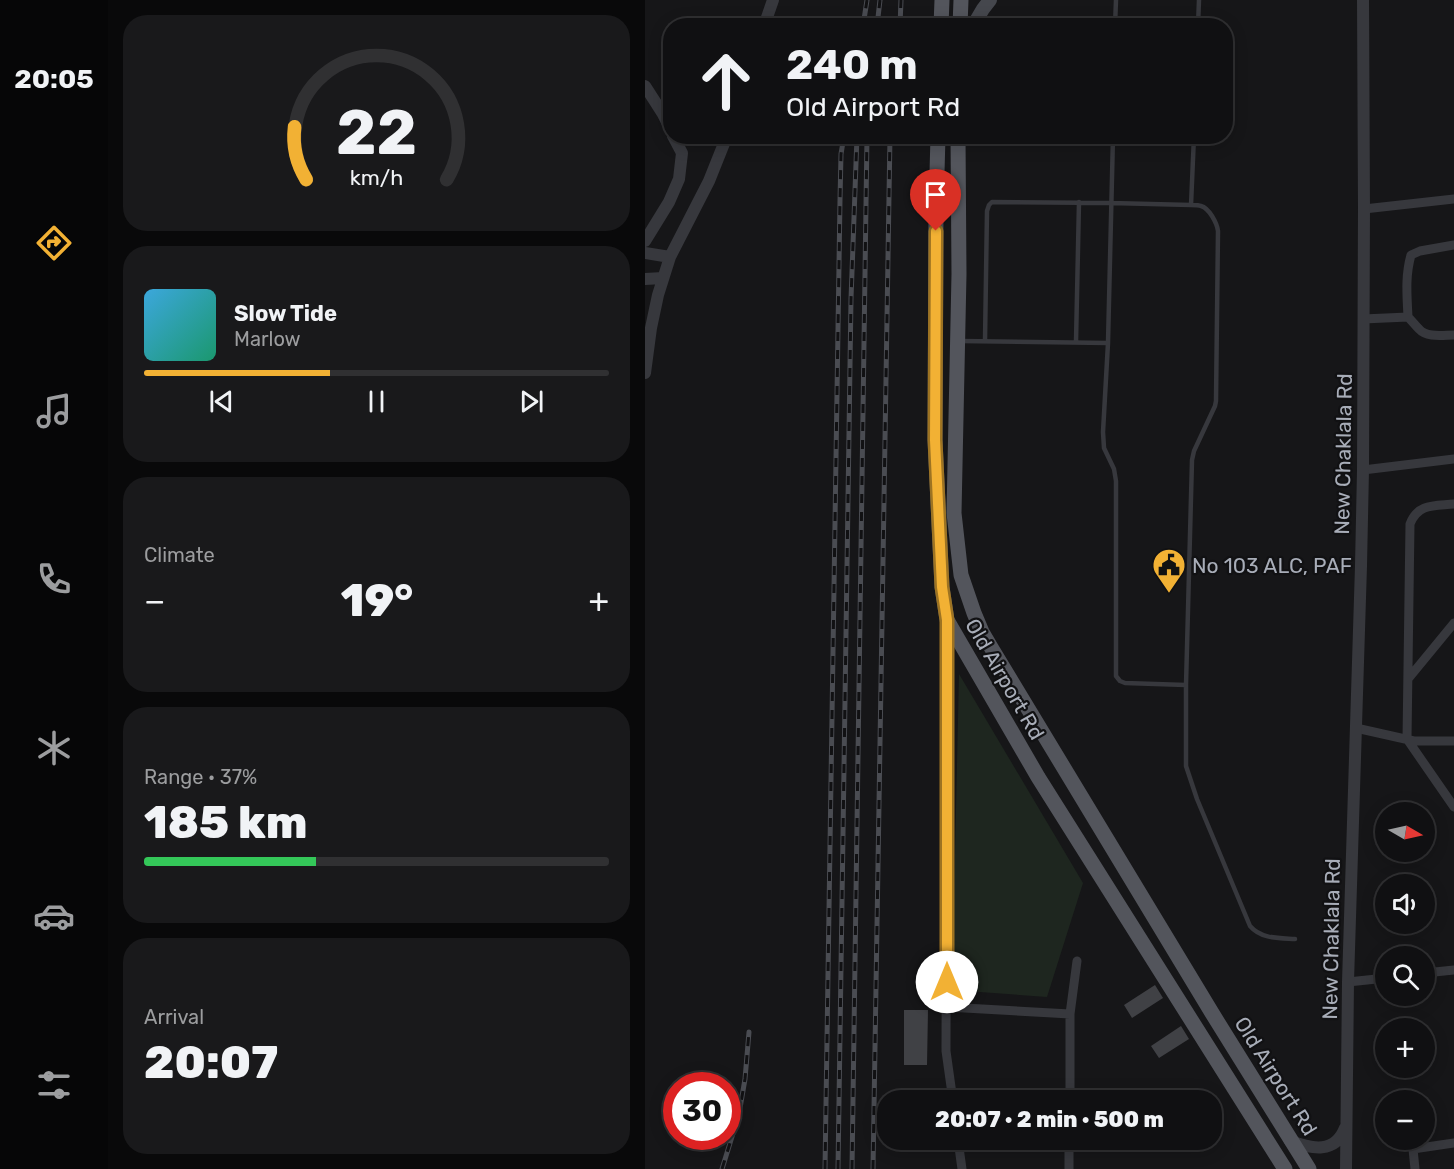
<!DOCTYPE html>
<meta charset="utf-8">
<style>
:root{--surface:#101012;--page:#19191b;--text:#f1f3f6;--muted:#9c9d9f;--line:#303032;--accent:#f2b134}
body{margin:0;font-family:Rubik,sans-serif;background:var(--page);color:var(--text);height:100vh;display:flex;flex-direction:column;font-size:22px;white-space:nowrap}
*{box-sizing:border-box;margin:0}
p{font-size:20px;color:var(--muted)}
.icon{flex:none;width:33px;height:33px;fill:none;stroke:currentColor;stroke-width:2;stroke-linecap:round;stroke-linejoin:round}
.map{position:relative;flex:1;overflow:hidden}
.drawer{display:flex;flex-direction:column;gap:15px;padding:15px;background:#09090a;width:537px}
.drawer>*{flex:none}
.guide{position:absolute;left:18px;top:18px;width:570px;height:126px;border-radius:24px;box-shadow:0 3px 15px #0003,0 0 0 2px var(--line);background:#101012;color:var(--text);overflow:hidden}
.needle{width:39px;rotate:99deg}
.tools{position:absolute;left:730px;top:802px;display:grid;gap:12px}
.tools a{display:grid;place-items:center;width:60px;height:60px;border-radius:50%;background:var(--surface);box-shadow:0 3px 15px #0003,0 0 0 2px var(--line);font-size:30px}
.speed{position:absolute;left:18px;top:1072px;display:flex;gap:12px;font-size:30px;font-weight:700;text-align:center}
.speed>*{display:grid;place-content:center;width:78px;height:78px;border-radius:50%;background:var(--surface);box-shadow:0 3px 15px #0003,0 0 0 2px var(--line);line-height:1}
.speed .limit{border:9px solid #d22;background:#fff;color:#111}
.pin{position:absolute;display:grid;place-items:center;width:51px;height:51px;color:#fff;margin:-62px -26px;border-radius:50% 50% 50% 0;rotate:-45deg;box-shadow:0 0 6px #0007}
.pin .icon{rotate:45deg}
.me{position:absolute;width:66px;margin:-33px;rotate:0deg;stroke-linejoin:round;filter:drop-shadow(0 0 4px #0008)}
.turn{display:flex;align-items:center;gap:21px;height:126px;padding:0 24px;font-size:27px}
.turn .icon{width:78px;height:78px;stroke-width:2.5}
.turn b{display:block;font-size:42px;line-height:51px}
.big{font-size:45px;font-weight:800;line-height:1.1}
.drawer .card{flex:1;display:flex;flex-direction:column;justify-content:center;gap:9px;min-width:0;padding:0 21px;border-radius:24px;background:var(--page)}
.drawer .dial{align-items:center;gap:0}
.dial svg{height:156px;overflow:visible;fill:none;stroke:var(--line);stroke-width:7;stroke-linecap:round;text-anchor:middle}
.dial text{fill:var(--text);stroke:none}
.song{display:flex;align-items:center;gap:18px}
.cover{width:72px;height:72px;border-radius:9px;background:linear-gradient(135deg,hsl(200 70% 55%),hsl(160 70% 35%))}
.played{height:6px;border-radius:3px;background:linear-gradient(90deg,var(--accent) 40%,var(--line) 40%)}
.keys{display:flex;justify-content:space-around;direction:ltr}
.heat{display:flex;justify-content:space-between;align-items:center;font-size:33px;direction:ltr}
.charge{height:9px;border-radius:4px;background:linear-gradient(90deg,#34c759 37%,var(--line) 0)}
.trip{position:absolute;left:232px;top:1090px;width:345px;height:60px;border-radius:24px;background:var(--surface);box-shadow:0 3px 15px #0003,0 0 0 2px var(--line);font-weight:800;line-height:60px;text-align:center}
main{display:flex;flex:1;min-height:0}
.tab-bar{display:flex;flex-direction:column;width:108px;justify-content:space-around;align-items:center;background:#060607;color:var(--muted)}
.tab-bar .icon{width:42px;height:42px}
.tab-bar .selected{color:var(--accent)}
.tab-bar b{font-size:27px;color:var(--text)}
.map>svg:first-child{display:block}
.green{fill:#1e261f}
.building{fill:#404145}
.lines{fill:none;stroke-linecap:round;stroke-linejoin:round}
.service{stroke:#37383d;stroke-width:4.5}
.minor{stroke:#37383d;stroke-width:9}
.tertiary{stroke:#37383d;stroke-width:12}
.secondary{stroke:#45474d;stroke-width:14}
.primary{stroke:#53555c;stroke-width:15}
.rail-casing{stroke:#4a4c52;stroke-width:5}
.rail{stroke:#111113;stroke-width:3;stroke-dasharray:9;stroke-linecap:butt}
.route-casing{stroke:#9d7322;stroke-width:15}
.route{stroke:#f2b134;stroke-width:10}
.labels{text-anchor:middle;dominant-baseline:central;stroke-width:4.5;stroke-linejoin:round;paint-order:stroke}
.street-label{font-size:21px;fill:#a8adb8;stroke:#111113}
.poi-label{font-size:21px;fill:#a8adb8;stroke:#111113;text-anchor:start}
</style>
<main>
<nav class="tab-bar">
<b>20:05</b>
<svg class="icon selected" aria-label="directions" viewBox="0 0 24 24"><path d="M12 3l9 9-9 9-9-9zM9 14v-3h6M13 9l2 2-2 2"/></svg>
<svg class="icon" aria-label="music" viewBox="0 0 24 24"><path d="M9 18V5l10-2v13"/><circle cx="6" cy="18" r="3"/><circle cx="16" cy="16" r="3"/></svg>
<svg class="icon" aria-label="phone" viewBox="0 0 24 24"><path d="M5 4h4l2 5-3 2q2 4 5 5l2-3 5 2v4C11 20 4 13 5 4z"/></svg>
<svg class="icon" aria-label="climate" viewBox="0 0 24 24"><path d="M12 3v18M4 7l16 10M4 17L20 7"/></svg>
<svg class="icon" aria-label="car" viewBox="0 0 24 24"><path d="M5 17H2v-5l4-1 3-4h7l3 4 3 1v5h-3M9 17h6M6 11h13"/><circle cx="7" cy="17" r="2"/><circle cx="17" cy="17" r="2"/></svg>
<svg class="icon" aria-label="filters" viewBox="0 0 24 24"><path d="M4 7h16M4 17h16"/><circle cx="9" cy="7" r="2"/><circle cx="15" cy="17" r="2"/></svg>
</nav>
<section class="drawer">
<div class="card dial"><svg viewBox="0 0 100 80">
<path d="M14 69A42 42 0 1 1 86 69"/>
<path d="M14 69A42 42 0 0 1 8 42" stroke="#f2b134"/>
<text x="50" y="56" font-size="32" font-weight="700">22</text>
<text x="50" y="72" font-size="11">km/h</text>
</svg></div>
<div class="card">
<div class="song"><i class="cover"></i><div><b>Slow Tide</b><p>Marlow</p></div></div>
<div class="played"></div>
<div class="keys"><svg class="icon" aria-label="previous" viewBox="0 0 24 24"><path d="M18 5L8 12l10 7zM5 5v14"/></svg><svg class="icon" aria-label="pause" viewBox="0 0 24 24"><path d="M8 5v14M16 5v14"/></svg><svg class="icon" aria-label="next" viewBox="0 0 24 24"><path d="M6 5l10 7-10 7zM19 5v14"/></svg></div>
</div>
<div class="card"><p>Climate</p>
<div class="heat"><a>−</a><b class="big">19°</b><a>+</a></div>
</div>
<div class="card"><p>Range · 37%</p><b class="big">185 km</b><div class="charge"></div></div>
<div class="card"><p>Arrival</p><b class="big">20:07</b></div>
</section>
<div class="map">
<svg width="809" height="1169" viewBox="0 0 809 1169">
<rect width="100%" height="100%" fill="#161618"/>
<path class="green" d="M314,674l124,209 -36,114 -95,-7z"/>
<path class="building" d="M510,985l8,13 -31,20 -8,-13z
M259,1010h24l-1,55h-23z
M536,1026l8,13 -30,19 -8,-12z"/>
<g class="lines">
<path class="service" d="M470,26l1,-26
M553,26l1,-26
M315,341l148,2 5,-207
M340,341l2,-130 2,-6 3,-3 119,1 80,2 3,-69
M431,342l3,-140
M463,343l-5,89 1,16 10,21 2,12v195l4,5 5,2 61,2v81l11,33 53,127c11,13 29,12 45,13
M541,685l6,-225 2,-9 21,-45 1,-5 2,-170c-1,-8 -9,-23 -17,-25 -2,-1 -8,-1 -10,-1"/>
<path class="minor" d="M719,209l90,-10
M763,317c-1,-21 -3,-41 3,-62l9,-4 34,-6
M718,319l45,-2c4,4 7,8 11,12 8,9 24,6 35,6
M718,470l91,-11
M809,504c-19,2 -36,-1 -44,20l-3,215 47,68
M302,625l-1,426 7,50
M763,679l46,-56
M711,728l58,13h40
M780,973l29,-3
M703,982l38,-4
M302,1007l123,7
M425,1101v-87l7,-53
M313,1140l4,29
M424,1169v-29
M770,1169l-2,-20 41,-6"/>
<path class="tertiary" d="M119,26l9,-26
M0,86l18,28 8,16
M0,241l24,-39 10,-23 3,-26 -9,-17
M0,253l25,4
M0,279l18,-1
M0,373l6,-45 7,-33 12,-38 39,-76 18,-45
M645,1141c22,8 45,13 55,-13
M701,1169l2,-187 13,-416 2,-96 1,-261 -1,-209"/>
<path class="secondary" d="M328,26l10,-17 7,-9"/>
<path class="primary" d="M296,26l1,-26
M315,26l1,-26
M293,136l-2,73 -1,231 7,147 5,33 91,157 247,392
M313,136l1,138 -5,239 7,62 13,38 8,19 10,17 220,364 97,156"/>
<g class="rail-casing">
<path id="rail" d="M218,26l4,-26
M232,26l3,-26
M255,26l1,-26
M77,1169l17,-55 6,-35 4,-47
M180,1169l15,-969 1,-46 3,-18
M193,1169l13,-870 6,-163
M207,1169l15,-1033
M228,1169l17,-1033"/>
</g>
<use href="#rail" class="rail"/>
</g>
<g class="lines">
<g class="route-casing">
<path id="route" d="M291,231l-1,209 7,147 5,33v362"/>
</g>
<use href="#route" class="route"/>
</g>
<defs>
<g id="civic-pin" transform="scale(1.725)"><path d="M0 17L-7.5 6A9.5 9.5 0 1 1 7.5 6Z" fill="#f2b134" stroke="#111113"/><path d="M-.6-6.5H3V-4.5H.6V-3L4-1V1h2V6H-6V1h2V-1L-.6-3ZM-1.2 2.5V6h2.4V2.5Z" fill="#111"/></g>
</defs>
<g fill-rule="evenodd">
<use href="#civic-pin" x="524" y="565"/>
</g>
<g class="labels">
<g class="street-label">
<text transform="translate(698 454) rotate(-89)">New Chaklala Rd</text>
<text transform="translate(360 679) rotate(60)">Old Airport Rd</text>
<text transform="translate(686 939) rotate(-89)">New Chaklala Rd</text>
<text transform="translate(631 1076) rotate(58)">Old Airport Rd</text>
</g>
<g class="poi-label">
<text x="547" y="565">No 103 ALC, PAF</text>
</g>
</g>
</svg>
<div class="tools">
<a><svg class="needle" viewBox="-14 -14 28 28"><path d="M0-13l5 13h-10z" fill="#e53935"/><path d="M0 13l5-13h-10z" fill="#9c9d9f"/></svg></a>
<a><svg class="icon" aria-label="sound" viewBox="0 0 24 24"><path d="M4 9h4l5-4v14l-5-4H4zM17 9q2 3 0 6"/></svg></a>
<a><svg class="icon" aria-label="search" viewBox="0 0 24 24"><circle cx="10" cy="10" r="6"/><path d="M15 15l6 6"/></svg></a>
<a>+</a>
<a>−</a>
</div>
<div class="speed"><div class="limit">30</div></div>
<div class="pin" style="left:291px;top:231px;background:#d93025"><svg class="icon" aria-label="arrive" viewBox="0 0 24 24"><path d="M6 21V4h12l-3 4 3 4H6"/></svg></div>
<svg class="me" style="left:302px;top:982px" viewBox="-20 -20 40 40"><circle r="19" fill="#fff"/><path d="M0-13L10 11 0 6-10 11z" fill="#f2b134"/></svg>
<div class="trip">20:07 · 2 min · 500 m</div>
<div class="guide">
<div class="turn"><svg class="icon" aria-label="ahead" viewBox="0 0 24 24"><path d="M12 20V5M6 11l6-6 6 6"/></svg><div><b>240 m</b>Old Airport Rd</div></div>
</div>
</div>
</main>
